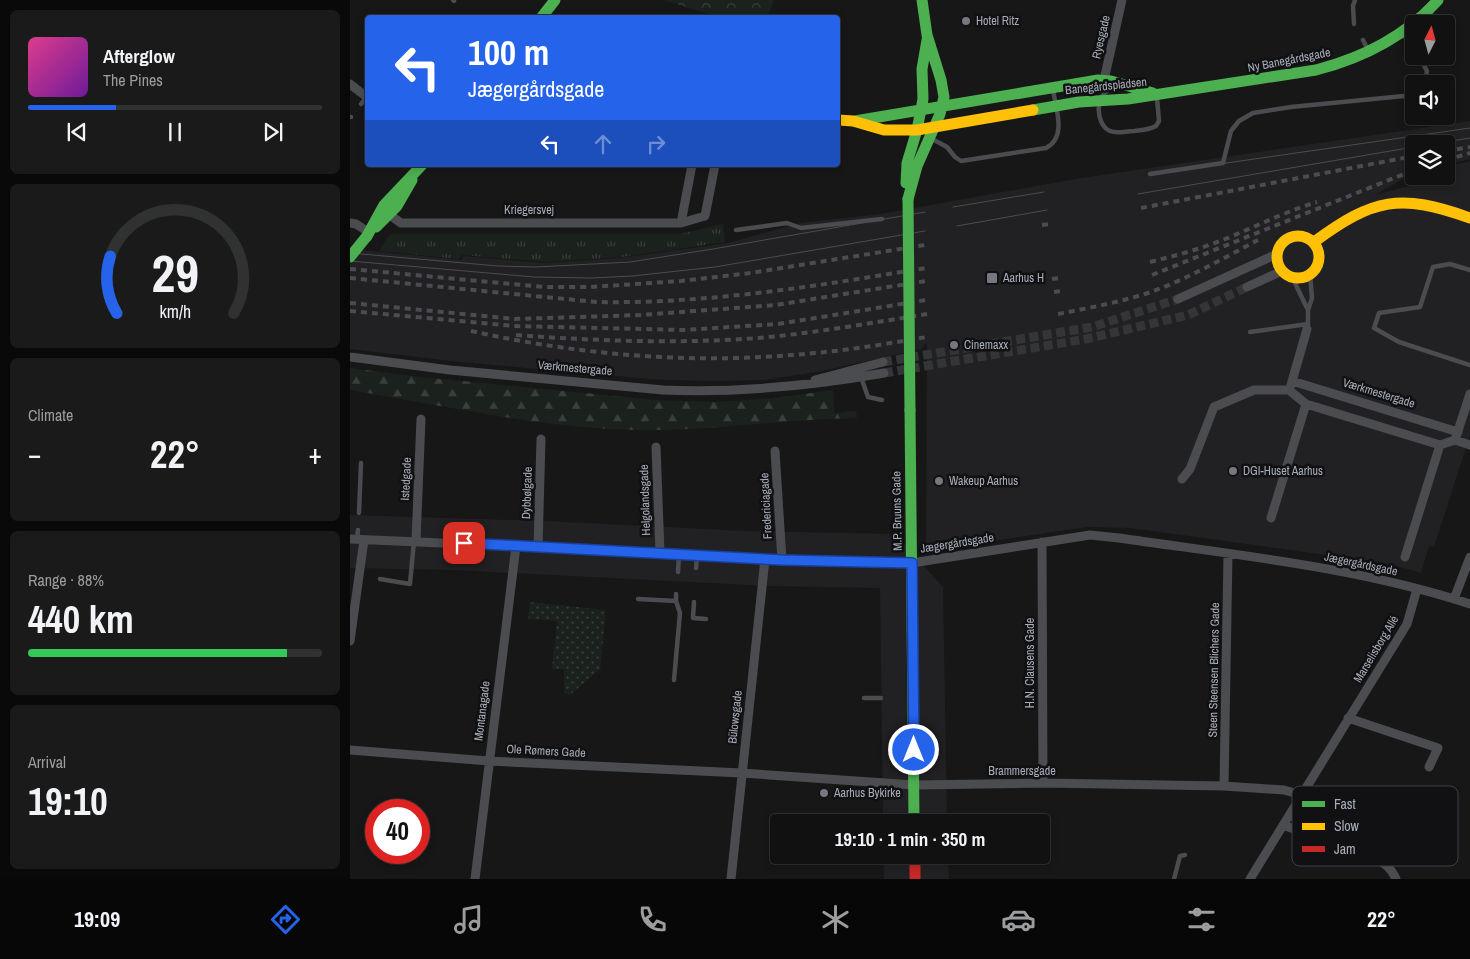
<!DOCTYPE html>
<meta charset="utf-8">
<style>
:root{--surface:#111;--page:#1a1a1a;--text:#f1f3f6;--muted:#9c9d9f;--line:#303131;--accent:#2563eb}
body{margin:0;font-family:"Archivo Narrow",sans-serif;background:var(--page);color:var(--text);height:100vh;display:flex;flex-direction:column;font-size:19px;white-space:nowrap}
*{box-sizing:border-box;margin:0}
p{font-size:16px;color:var(--muted)}
.icon{flex:none;width:28px;height:28px;fill:none;stroke:currentColor;stroke-width:2;stroke-linecap:round;stroke-linejoin:round}
.map{position:relative;flex:1;overflow:hidden}
.side{display:flex;flex-direction:column;gap:10px;padding:10px;background:#090909;width:350px}
.side>*{flex:none}
.banner{position:absolute;left:15px;top:15px;width:475px;height:152px;border-radius:5px;box-shadow:0 2px 8px #0003,0 0 0 1px var(--line);background:#2563eb;color:#fff;overflow:hidden}
.needle{width:32px;rotate:6deg}
.controls{position:absolute;left:1055px;top:15px;display:grid;gap:10px}
.controls a{display:grid;place-items:center;width:50px;height:50px;border-radius:5px;background:var(--surface);box-shadow:0 2px 8px #0003,0 0 0 1px var(--line);font-size:25px}
.speed{position:absolute;left:15px;top:799px;display:flex;gap:10px;font-size:25px;font-weight:700;text-align:center}
.speed>*{display:grid;place-content:center;width:65px;height:65px;border-radius:50%;background:var(--surface);box-shadow:0 2px 8px #0003,0 0 0 1px var(--line);line-height:1}
.speed .limit{border:8px solid #d22;background:#fff;color:#111}
.pin{position:absolute;display:grid;place-items:center;width:42px;height:42px;color:#fff;margin:-21px;border-radius:10px;box-shadow:0 2px 8px #0006}
.me{position:absolute;width:55px;margin:-28px;rotate:0deg;stroke-linejoin:round;filter:drop-shadow(0 0 4px #0008)}
.turn{display:flex;align-items:center;gap:18px;height:105px;padding:0 20px;font-size:22px}
.turn .icon{width:65px;height:65px;stroke-width:2.5}
.turn b{display:block;font-size:35px;line-height:42px}
.lanes{display:flex;align-items:center;height:48px;padding:0 20px;background:#0003;justify-content:center;gap:25px;direction:ltr}
.lanes .off{opacity:.35}
.big{font-size:38px;font-weight:700;line-height:1.1}
.side .tile{flex:1;display:flex;flex-direction:column;justify-content:center;gap:8px;min-width:0;padding:0 18px;border-radius:8px;background:var(--page)}
.side .dial{align-items:center;gap:0}
.dial svg{height:130px;overflow:visible;fill:none;stroke:var(--line);stroke-width:7;stroke-linecap:round;text-anchor:middle}
.dial text{fill:var(--text);stroke:none}
.song{display:flex;align-items:center;gap:15px}
.cover{width:60px;height:60px;border-radius:8px;background:linear-gradient(135deg,hsl(330 70% 55%),hsl(280 70% 35%))}
.played{height:5px;border-radius:2px;background:linear-gradient(90deg,var(--accent) 30%,var(--line) 30%)}
.keys{display:flex;justify-content:space-around;direction:ltr}
.heat{display:flex;justify-content:space-between;align-items:center;font-size:28px;direction:ltr}
.charge{height:8px;border-radius:4px;background:linear-gradient(90deg,#34c759 88%,var(--line) 0)}
.trip{position:absolute;left:420px;top:814px;width:280px;height:50px;border-radius:5px;background:var(--surface);box-shadow:0 2px 8px #0003,0 0 0 1px var(--line);font-weight:700;line-height:50px;text-align:center}
.tabs{display:flex;height:80px;justify-content:space-around;align-items:center;background:#070707;color:var(--muted)}
.tabs .icon{width:35px;height:35px}
.tabs .selected{color:var(--accent)}
.tabs b{font-size:22px;color:var(--text)}
main{display:flex;flex:1;min-height:0}
.map>svg:first-child{display:block}
.built{fill:#212124}
.grass{fill:url(#grass-tufts)}
.forest{fill:url(#forest-firs)}
.park{fill:url(#park-crowns)}
.garden{fill:url(#garden-dots)}
.lines{fill:none;stroke-linecap:round;stroke-linejoin:round}
.street-tunnel{stroke:#343537;stroke-width:9;stroke-dasharray:9 4.5;stroke-linecap:butt}
.lane{stroke:#4b4c50;stroke-width:4.5}
.street{stroke:#4b4c50;stroke-width:9}
.fast{stroke:#4caf50;stroke-width:11}
.slow{stroke:#ffc107;stroke-width:11}
.jam{stroke:#c62828;stroke-width:11}
.tram{stroke:#4b4c4f;stroke-width:1}
.rail{stroke:#4b4c4f;stroke-width:4;stroke-dasharray:6 5;stroke-linecap:butt}
.fast-bridge{stroke:#4caf50;stroke-width:11}
.route-casing{stroke:#184099;stroke-width:12}
.route{stroke:#2563eb;stroke-width:9}
.poi-dot{fill:#757880;stroke:#111113;stroke-width:2}
.labels{text-anchor:middle;dominant-baseline:central;stroke-width:5;stroke-linejoin:round;paint-order:stroke}
.poi-label{font-size:12px;fill:#a8adb8;stroke:#111113;text-anchor:start}
.street-label{font-size:12px;fill:#a8adb8;stroke:#111113}
.key{fill:#111113;stroke:#3e4045;stroke-width:1}
.key-label{font-size:14px;fill:#a8adb8}
</style>
<main>
<section class="side">
<div class="tile">
<div class="song"><i class="cover"></i><div><b>Afterglow</b><p>The Pines</p></div></div>
<div class="played"></div>
<div class="keys"><svg class="icon" aria-label="previous" viewBox="0 0 24 24"><path d="M18 5L8 12l10 7zM5 5v14"/></svg><svg class="icon" aria-label="pause" viewBox="0 0 24 24"><path d="M8 5v14M16 5v14"/></svg><svg class="icon" aria-label="next" viewBox="0 0 24 24"><path d="M6 5l10 7-10 7zM19 5v14"/></svg></div>
</div>
<div class="tile dial"><svg viewBox="0 0 100 80">
<path d="M14 69A42 42 0 1 1 86 69"/>
<path d="M14 69A42 42 0 0 1 10 34" stroke="#2563eb"/>
<text x="50" y="56" font-size="32" font-weight="700">29</text>
<text x="50" y="72" font-size="11">km/h</text>
</svg></div>
<div class="tile"><p>Climate</p>
<div class="heat"><a>−</a><b class="big">22°</b><a>+</a></div>
</div>
<div class="tile"><p>Range · 88%</p><b class="big">440 km</b><div class="charge"></div></div>
<div class="tile"><p>Arrival</p><b class="big">19:10</b></div>
</section>
<div class="map">
<svg width="1120" height="879" viewBox="0 0 1120 879">
<defs>
<pattern id="grass-tufts" width="24" height="20" patternUnits="userSpaceOnUse" patternTransform="scale(1.25)"><rect width="24" height="20" fill="#1b211c"/><path d="M3 7l-1-3M5 7V3M7 7l1-3M15 17l-1-3M17 17v-4M19 17l1-3" fill="none" stroke="#393f3b"/></pattern>
<pattern id="forest-firs" width="22" height="20" patternUnits="userSpaceOnUse" patternTransform="scale(1.25)"><rect width="22" height="20" fill="#1b211c"/><path d="M5 1l3.5 6h-7zM16 11l3.5 6h-7z" fill="#393f3b"/></pattern>
<pattern id="park-crowns" width="20" height="18" patternUnits="userSpaceOnUse" patternTransform="scale(1.25)"><rect width="20" height="18" fill="#1b211c"/><path d="M2 6a3 3 0 1 1 6 0M12 15a3 3 0 1 1 6 0" fill="none" stroke="#393f3b"/></pattern>
<pattern id="garden-dots" width="8" height="8" patternUnits="userSpaceOnUse" patternTransform="scale(1.25)"><rect width="8" height="8" fill="#1b211c"/><path d="M2 2h.1M6 6h.1" fill="none" stroke="#393f3b" stroke-width="1.8" stroke-linecap="round"/></pattern>
</defs>
<rect width="100%" height="100%" fill="#171717"/>
<path class="built" d="M1120,121v38l-24,6v-21h-32v31l-10,3 -29,17 46,-12 2,-7h23v-9l24,-6v274l-36,112 -5,-1 -8,27 -31,-9 -259,-36 -44,-1 -134,20 -27,-4 1,-201 -5,7 -100,22 -57,9 -48,1 -53,-1 -95,-8 -118,-11 -101,-12v-100l112,11 1,-4 81,7 75,-5 109,-15 72,-20 81,-9 194,-35z
M0,515l195,6 200,10 150,3 48,53 4,235h-64l-3,-234 -110,-2 -317,-16 -103,-2z
M534,855h64l1,24h-65z"/>
<path class="grass" d="M373,224l2,18 -103,15 -75,5 -85,-7 -3,4 -80,-8 11,-17h290z"/>
<path class="forest" d="M0,368l71,9 236,23 58,2 59,-4 59,-8 2,23 21,-2 1,7c-72,1 -143,13 -215,12 -99,-1 -195,-24 -292,-40z"/>
<path class="park" d="M314,0h110l-7,17h-49z"/>
<path class="garden" d="M180,602l76,8 -6,59 -30,26 -6,-2v-24h-12l5,-48 -29,-2z"/>
<g class="lines">
<path class="street-tunnel" d="M533,362l209,-35 86,-28
M534,373l202,-34 102,-24 59,-28"/>
<path class="lane" d="M103,0l1,1
M1004,24l-1,-18 2,-6
M1053,34l11,15
M1013,40l5,10
M1069,56l8,15 -2,13
M767,88c-23,0 -23,36 -7,43 7,3 16,0 24,0 8,-1 15,-1 22,-5l3,-5 -2,-23
M11,104l6,-7
M0,117h1
M582,139l15,8 8,10 6,4 85,-13c21,-11 10,-39 7,-58
M800,174l73,-11 8,-32 8,-10 14,-8 38,-6 113,-11 10,-3
M386,230l51,-7 14,5 81,-9
M1120,270l-20,-6 -17,3 -13,40 -41,6 -5,15 25,14 71,23
M942,277l16,33
M958,325v-15l4,-12 -2,-24
M900,332l58,-8
M511,377l7,20 14,3
M9,513l2,-50
M7,539l1,-9
M346,568l1,-12
M328,572l1,-17
M30,579l30,5 4,-43
M288,599l38,2
M344,602l-1,16 13,1
M324,680l6,-67 -4,-12v-7
M514,698h17
M824,879l6,-23 5,-1"/>
<path class="street" d="M754,80l18,-80
M0,84l18,14
M342,165l-11,58 24,-7 10,-51
M37,213l14,10h280
M0,223l6,1 14,9
M897,287l35,-16
M828,299l99,-45
M0,357l100,13 213,20c74,3 147,-4 221,-17
M465,380l68,-18
M942,381l166,51
M941,385l16,-56
M1105,440l15,5
M306,447l4,106
M425,451l7,109
M832,479l8,-10 24,-62 40,-17h35l17,14
M921,518l35,-114 134,41
M0,539l232,10 200,11 130,3 178,-28 29,3c117,17 238,29 351,66
M66,541l5,-122
M692,542l1,241
M188,548l3,-109
M1055,557l35,-112 15,-5 15,-46
M1104,599l16,-42
M0,641l14,-101
M998,718l90,30 -9,19
M0,750l139,11 253,12 172,12 129,-2 181,3 60,4 18,5
M874,786l4,-232
M933,825l94,34c8,5 15,10 19,20
M1036,864l26,-69 27,9
M125,879l41,-333
M381,879l34,-320
M900,879l157,-255 10,-35"/>
<path class="fast" d="M191,18l14,-18
M683,110l46,-8 49,-3 188,-29c46,-12 90,-34 122,-70
M505,121l243,-41 13,1 42,12
M556,183l1,-20 10,-33 6,-31 -1,-30 5,-29
M558,199l9,-33 23,-52 4,-17 -3,-17 -14,-45 -5,-35
M26,227l21,-21 15,-26
M17,236l17,-31 38,-40
M560,410l4,412"/>
<path class="slow" d="M488,120l15,1 31,9h33l116,-20
M927 257a21 21 0 1 1 42 0a21 21 0 1 1-42 0Z
M964,242c60,-44 86,-49 156,-24"/>
<path class="jam" d="M565,855v24"/>
<path class="tram" d="M1084,144l36,-6
M800,174l320,-46
M788,194l276,-47
M603,207l91,-15
M607,226l90,-16
M0,253l148,13 38,1 94,-5 83,-13 212,-37
M0,261l184,16 57,1 41,-2 83,-9 210,-36"/>
<path class="rail" d="M1096,151l24,-4
M1096,160l24,-7
M791,208l273,-52
M692,225l8,-1
M800,262c24,-6 47,-12 70,-21 33,-13 64,-29 97,-39
M0,269l194,18h47l90,-6 70,-8 174,-28
M802,275l262,-105
M0,278l246,24c112,2 220,-16 330,-34
M702,279l7,-1
M704,292l7,-1
M0,303l165,16 126,-4 135,-10 150,-24
M0,311l164,15 170,4 94,-6 148,-24
M708,314c31,-6 63,-12 93,-22 36,-13 73,-34 107,-52
M121,331c114,25 227,34 343,22 38,-3 76,-10 113,-16
M166,335c81,6 161,9 242,3 57,-5 113,-15 169,-24"/>
<path class="fast-bridge" d="M558,199l2,211
M0,257l17,-21"/>
</g>
<g class="lines">
<g class="route-casing">
<path id="route" d="M114,543l318,17 130,3 2,187"/>
</g>
<use href="#route" class="route"/>
</g>
<g class="poi-dot">
<circle cx="616" cy="21" r="5"/>
<rect x="636" y="272" width="12" height="12" rx="2.5"/>
<circle cx="604" cy="345" r="5"/>
<circle cx="883" cy="471" r="5"/>
<circle cx="589" cy="481" r="5"/>
<circle cx="474" cy="793" r="5"/>
</g>
<g class="labels">
<g class="poi-label">
<text x="626" y="21">Hotel Ritz</text>
<text x="653" y="278">Aarhus H</text>
<text x="614" y="345">Cinemaxx</text>
<text x="893" y="471">DGI-Huset Aarhus</text>
<text x="599" y="481">Wakeup Aarhus</text>
<text x="484" y="793">Aarhus Bykirke</text>
</g>
<g class="street-label">
<text transform="translate(751 37) rotate(-77)">Ryesgade</text>
<text transform="translate(939 60) rotate(-11)">Ny Banegårdsgade</text>
<text transform="translate(756 86) rotate(-6)">Banegårdspladsen</text>
<text x="179" y="210">Kriegersvej</text>
<text transform="translate(225 368) rotate(5)">Værkmestergade</text>
<text transform="translate(1029 393) rotate(17)">Værkmestergade</text>
<text transform="translate(56 479) rotate(-87)">Istedgade</text>
<text transform="translate(177 493) rotate(-88)">Dybbølgade</text>
<text transform="translate(295 500) rotate(-92)">Helgolandsgade</text>
<text transform="translate(416 506) rotate(-93)">Fredericiagade</text>
<text transform="translate(547 511) rotate(-91)">M.P. Bruuns Gade</text>
<text transform="translate(607 543) rotate(-9)">Jægergårdsgade</text>
<text transform="translate(1011 564) rotate(12)">Jægergårdsgade</text>
<text transform="translate(1026 649) rotate(-59)">Marselisborg Allé</text>
<text transform="translate(680 663) rotate(-90)">H.N. Clausens Gade</text>
<text transform="translate(864 670) rotate(-89)">Steen Steensen Blichers Gade</text>
<text transform="translate(132 711) rotate(-83)">Montanagade</text>
<text transform="translate(385 717) rotate(-84)">Bülowsgade</text>
<text transform="translate(196 751) rotate(3)">Ole Rømers Gade</text>
<text x="672" y="771">Brammersgade</text>
</g>
</g>
<rect x="942" y="786" width="166" height="80" rx="8" class="key"/>
<rect x="952" y="801" width="23" height="6" fill="#4caf50"/>
<rect x="952" y="823" width="23" height="7" fill="#ffc107"/>
<rect x="952" y="846" width="23" height="6" fill="#c62828"/>
<g class="key-label">
<text x="984" y="809">Fast</text>
<text x="984" y="831">Slow</text>
<text x="984" y="854">Jam</text>
</g>
</svg>
<div class="controls">
<a><svg class="needle" viewBox="-14 -14 28 28"><path d="M0-13l5 13h-10z" fill="#e53935"/><path d="M0 13l5-13h-10z" fill="#9c9d9f"/></svg></a>
<a><svg class="icon" aria-label="sound" viewBox="0 0 24 24"><path d="M4 9h4l5-4v14l-5-4H4zM17 9q2 3 0 6"/></svg></a>
<a><svg class="icon" aria-label="layers" viewBox="0 0 24 24"><path d="M12 4l9 5-9 5-9-5zM3 14l9 5 9-5"/></svg></a>
</div>
<div class="speed"><div class="limit">40</div></div>
<div class="pin" style="left:114px;top:543px;background:#d93025"><svg class="icon" aria-label="arrive" viewBox="0 0 24 24"><path d="M6 21V4h12l-3 4 3 4H6"/></svg></div>
<svg class="me" style="left:564px;top:750px" viewBox="-20 -20 40 40"><circle r="17" fill="#2563eb" stroke="#fff" stroke-width="3"/><path d="M0-11L8 9 0 5-8 9z" fill="#fff"/></svg>
<div class="trip">19:10 · 1 min · 350 m</div>
<div class="banner">
<div class="turn"><svg class="icon" aria-label="left" viewBox="0 0 24 24"><path d="M17 20v-9H6M10 6l-5 5 5 5"/></svg><div><b>100 m</b>Jægergårdsgade</div></div>
<div class="lanes"><svg class="icon" aria-label="left" viewBox="0 0 24 24"><path d="M17 20v-9H6M10 6l-5 5 5 5"/></svg><svg class="icon off" aria-label="ahead" viewBox="0 0 24 24"><path d="M12 20V5M6 11l6-6 6 6"/></svg><svg class="icon off" aria-label="right" viewBox="0 0 24 24"><path d="M7 20v-9h11M14 6l5 5-5 5"/></svg></div>
</div>
</div>
</main>
<nav class="tabs">
<b>19:09</b>
<svg class="icon selected" aria-label="directions" viewBox="0 0 24 24"><path d="M12 3l9 9-9 9-9-9zM9 14v-3h6M13 9l2 2-2 2"/></svg>
<svg class="icon" aria-label="music" viewBox="0 0 24 24"><path d="M9 18V5l10-2v13"/><circle cx="6" cy="18" r="3"/><circle cx="16" cy="16" r="3"/></svg>
<svg class="icon" aria-label="phone" viewBox="0 0 24 24"><path d="M5 4h4l2 5-3 2q2 4 5 5l2-3 5 2v4C11 20 4 13 5 4z"/></svg>
<svg class="icon" aria-label="climate" viewBox="0 0 24 24"><path d="M12 3v18M4 7l16 10M4 17L20 7"/></svg>
<svg class="icon" aria-label="car" viewBox="0 0 24 24"><path d="M5 17H2v-5l4-1 3-4h7l3 4 3 1v5h-3M9 17h6M6 11h13"/><circle cx="7" cy="17" r="2"/><circle cx="17" cy="17" r="2"/></svg>
<svg class="icon" aria-label="filters" viewBox="0 0 24 24"><path d="M4 7h16M4 17h16"/><circle cx="9" cy="7" r="2"/><circle cx="15" cy="17" r="2"/></svg>
<b>22°</b>
</nav>
